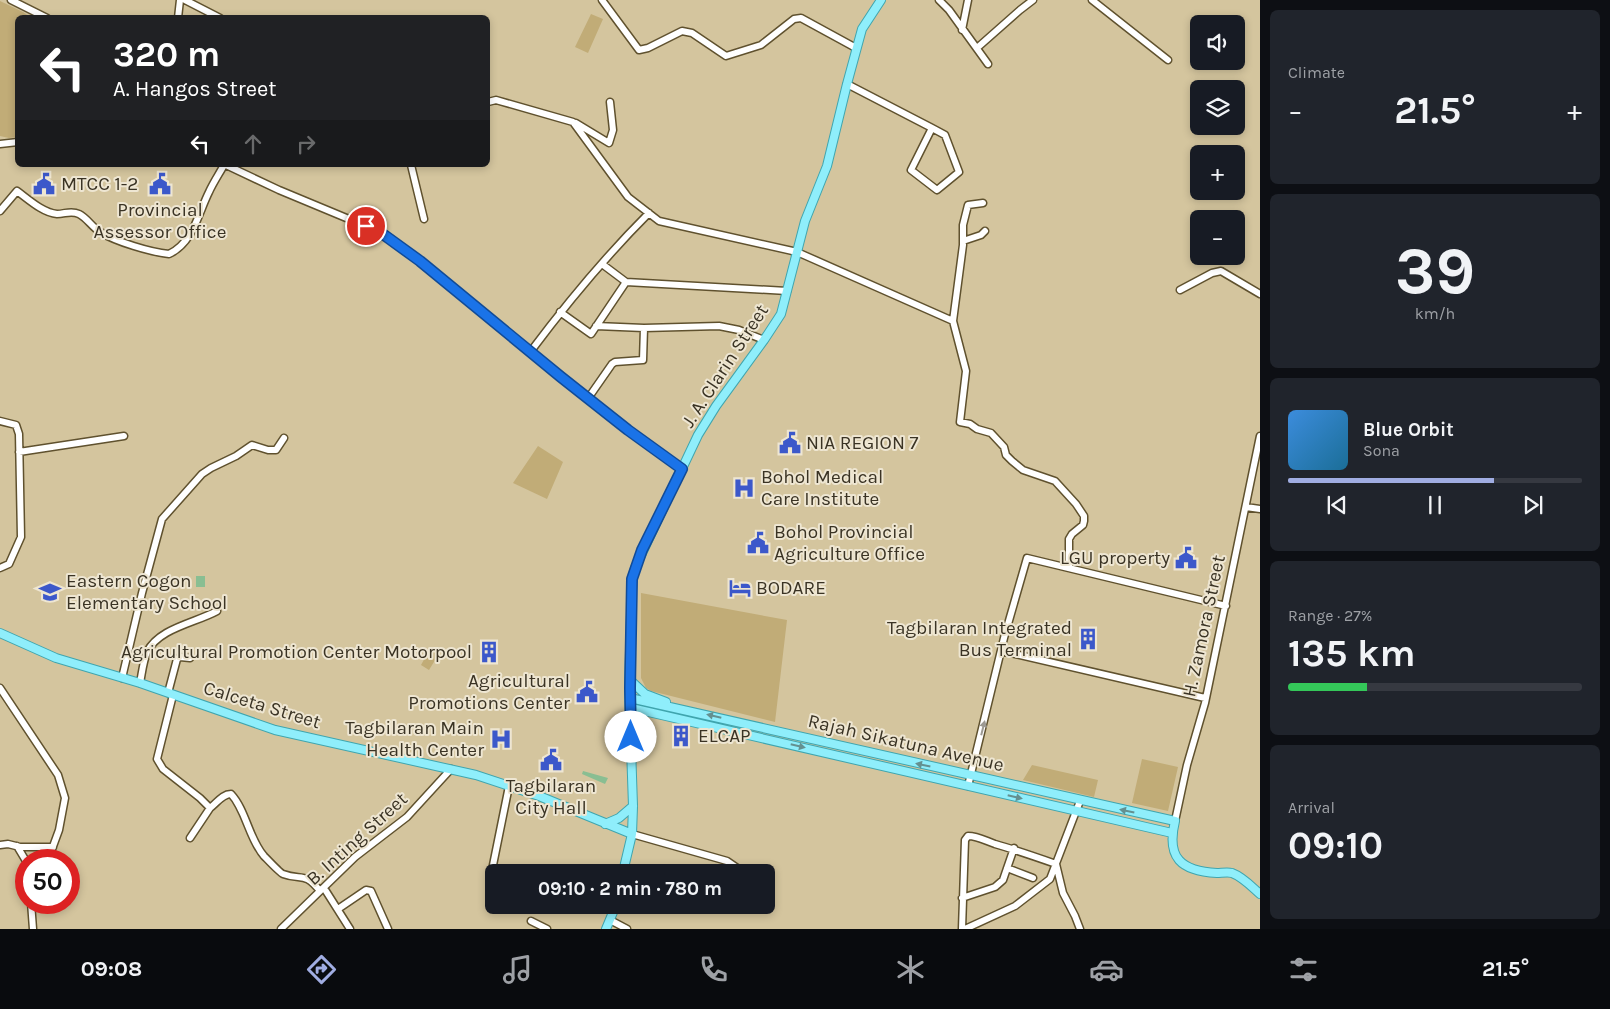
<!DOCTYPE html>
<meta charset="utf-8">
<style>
:root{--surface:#171b24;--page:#20242c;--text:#f1f3f6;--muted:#9ea1a6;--line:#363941;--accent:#a0ade2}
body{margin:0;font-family:Karla,sans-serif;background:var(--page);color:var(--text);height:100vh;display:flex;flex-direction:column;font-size:19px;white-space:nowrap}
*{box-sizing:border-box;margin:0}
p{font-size:16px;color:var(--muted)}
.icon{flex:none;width:28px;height:28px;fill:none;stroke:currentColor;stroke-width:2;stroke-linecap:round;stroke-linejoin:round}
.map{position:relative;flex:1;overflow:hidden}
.details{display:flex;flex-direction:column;gap:10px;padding:10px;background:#0d0f14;width:350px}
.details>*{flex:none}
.banner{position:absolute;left:15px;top:15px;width:475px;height:152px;border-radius:8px;box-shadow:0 2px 8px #0003;background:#202124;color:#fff;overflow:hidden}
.tools{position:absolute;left:1190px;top:15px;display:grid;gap:10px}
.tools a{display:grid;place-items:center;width:55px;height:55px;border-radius:8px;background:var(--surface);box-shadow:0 2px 8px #0003;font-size:25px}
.speed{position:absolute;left:15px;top:849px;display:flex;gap:10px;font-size:25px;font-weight:700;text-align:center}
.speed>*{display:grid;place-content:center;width:65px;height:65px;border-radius:50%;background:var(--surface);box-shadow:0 2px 8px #0003;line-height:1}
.speed .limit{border:8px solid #d22;background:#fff;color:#111}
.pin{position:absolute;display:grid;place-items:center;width:42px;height:42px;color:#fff;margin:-21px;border:2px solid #fff;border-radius:50%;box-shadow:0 1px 5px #0007}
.me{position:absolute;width:55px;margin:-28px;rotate:0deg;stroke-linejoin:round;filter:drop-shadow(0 0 4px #0008)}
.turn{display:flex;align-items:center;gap:18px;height:105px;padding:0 15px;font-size:22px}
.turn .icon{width:65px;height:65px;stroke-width:2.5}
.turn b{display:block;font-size:35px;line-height:42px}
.lanes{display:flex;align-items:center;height:48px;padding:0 15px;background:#0003;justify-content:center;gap:25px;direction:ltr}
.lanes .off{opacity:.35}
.big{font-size:38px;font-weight:700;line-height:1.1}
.details .card{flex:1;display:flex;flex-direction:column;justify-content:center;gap:8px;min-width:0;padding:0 18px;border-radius:8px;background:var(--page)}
.details .dial{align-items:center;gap:0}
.dial b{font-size:65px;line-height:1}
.song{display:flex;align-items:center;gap:15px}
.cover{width:60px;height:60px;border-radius:8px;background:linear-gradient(135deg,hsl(210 70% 55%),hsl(200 70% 35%))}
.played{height:5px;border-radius:2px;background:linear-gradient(90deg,var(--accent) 70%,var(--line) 70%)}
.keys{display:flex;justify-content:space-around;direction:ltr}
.heat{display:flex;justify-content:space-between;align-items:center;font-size:28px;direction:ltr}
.charge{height:8px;border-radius:4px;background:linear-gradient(90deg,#34c759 27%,var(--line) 0)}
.trip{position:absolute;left:485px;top:864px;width:290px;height:50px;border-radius:8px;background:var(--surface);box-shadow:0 2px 8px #0003;font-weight:700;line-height:50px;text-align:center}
.tab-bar{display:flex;height:80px;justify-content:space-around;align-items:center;background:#090b0e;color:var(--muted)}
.tab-bar .icon{width:35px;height:35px}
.tab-bar .active{color:var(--accent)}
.tab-bar b{font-size:22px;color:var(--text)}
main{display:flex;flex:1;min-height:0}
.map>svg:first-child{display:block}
.green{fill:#c1ac77}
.water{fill:#89be92}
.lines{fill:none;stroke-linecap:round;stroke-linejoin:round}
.minor-casing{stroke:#5f512e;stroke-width:9}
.major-casing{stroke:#40a5ae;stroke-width:10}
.minor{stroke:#fff;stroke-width:6}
.major{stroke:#8feefb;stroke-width:8}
.oneway{fill:#649090}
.oneway2{fill:#9c9992}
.route-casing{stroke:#114b97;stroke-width:12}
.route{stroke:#1a73e8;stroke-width:9}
.labels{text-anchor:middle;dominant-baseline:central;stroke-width:4;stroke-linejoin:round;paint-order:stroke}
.poi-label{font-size:19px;fill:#3a3324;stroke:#eee6d2;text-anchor:start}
.street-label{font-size:19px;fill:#3a3324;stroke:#eee6d2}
</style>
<main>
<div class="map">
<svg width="1260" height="929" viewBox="0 0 1260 929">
<rect width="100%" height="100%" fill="#d4c59e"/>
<path class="green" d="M0,1l23,11 7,5 -12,1 -1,119 -8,1 -9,-2z
M591,14l12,5 -15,34 -13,-6z
M538,446l25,16 -16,37 -34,-16z
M641,593l146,27 -12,102 -124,-31 -5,-3 -5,-10z
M431,647l9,5 -11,18 -8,-5z
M1142,759l36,8 -10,44 -36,-8z
M1032,765l66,15 -4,17 -71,-17z"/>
<path class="water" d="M196,576h9v11h-9z
M583,771l25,7 -3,6 -23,-10z"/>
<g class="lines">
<g class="minor-casing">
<path id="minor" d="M11,0l36,18
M185,0l35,18
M602,0l37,50 9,-2 34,-17 10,2 34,23 35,-11 33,-26 7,-1 55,30
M939,0l10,10 39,54
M1092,0l76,60
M178,18l2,-18
M962,30l6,-30
M977,48l43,-38 13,-10
M847,84l85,44 13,7 14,37 -22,18 -26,-20 21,-42
M488,102l8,-2 77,22 55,75 31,24 138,31 156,69 13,50 -6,51 10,2 7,5 14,4 13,14 2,8 6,6 11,9 32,11 21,23 8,12v5l-1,4 -11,9 -3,5v29
M576,123l33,20 4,-13 -3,-28
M0,144l18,-2
M226,165l53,25 101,42 10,6 238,192 54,39
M411,165l13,54
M0,211l17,-20c11,8 26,22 40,23 8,0 14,-4 22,0 8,4 13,13 21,18 17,10 50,20 69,22 24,-11 29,-40 40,-62 4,-9 10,-18 15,-27
M963,241l18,-6 4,-4
M602,264l24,18 161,9
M1180,290l32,-17 9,-2 39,23
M560,312l31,22 35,-52
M953,321l10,-76v-20l5,-20 15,-2
M596,326l48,2
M531,351c36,-48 75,-95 118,-138
M589,397l23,-33 3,-2 28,-2 1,-32 75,-2 20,4 25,10
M0,421l16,4 3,9 2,103 -12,27 -9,4
M19,452l105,-16
M1246,507l14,2
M1002,651l203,47
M122,678l20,-85 20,-74 40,-45 9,-6 25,-12 16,-11 16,5h8l8,-12
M140,683c2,-10 3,-21 7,-31 12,-24 48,-29 70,-41
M0,688l58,87 7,23 -6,32 -11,30
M168,693l9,-34 3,-2 10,1
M173,695l-16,64 6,10 37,29 10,10c7,-5 12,-14 21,-14 15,16 18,45 33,62 3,3 16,17 19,18 19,7 21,-3 37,17
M968,786l36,-148 23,-80 199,48
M1175,821l12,-56 18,-62 55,-267
M632,834l95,27 16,11
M190,838l20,-30
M0,845l8,-1 12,3h33
M17,846l9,15
M1007,868l26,10
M491,875l18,-89
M324,888l26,41
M962,898l33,-11 8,-7 11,-32
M31,902l2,27
M338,909l28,-19 5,1 17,38
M610,920l17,9
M531,921l16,8
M281,929l74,-72 52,-40 44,-48
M962,929l3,-89 3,-4c10,0 18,5 27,8 21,6 41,13 61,20l7,29 12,23 5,13
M965,929l50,-23 35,-27 30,-78"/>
</g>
<g class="major-casing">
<path id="major" d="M0,633l56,25 84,25 135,47 201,45 63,21 93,38
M630,680l15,14 21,8
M630,698l545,123c-9,37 6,50 42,52 4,0 11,-1 15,0 11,4 20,14 28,21
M631,708l541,125
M605,824l14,-6 14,-12
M623,872l9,-38 1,-28 -4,-118 3,-109 3,-11 63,-133 18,-29 48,-66 17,-26 24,-93 22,-55 20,-82 15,-55 19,-29
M606,929l10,-24"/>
</g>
<use href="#minor" class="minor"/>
<use href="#major" class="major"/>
</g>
<defs><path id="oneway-solid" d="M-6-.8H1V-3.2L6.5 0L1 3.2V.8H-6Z" transform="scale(1.25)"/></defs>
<g class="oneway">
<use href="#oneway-solid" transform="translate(714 716) rotate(-167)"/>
<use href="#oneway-solid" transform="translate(798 746) rotate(13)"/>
<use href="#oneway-solid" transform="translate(923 765) rotate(-168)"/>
<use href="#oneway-solid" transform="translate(1015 797) rotate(13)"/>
<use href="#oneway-solid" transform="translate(1127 811) rotate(-168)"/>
</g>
<use class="oneway2" href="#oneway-solid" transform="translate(983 728) rotate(-76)"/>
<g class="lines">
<g class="route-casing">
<path id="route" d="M366,226l14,6 40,29 141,116 67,53 54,39 -40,81 -10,29 -2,109 1,49"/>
</g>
<use href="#route" class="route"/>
</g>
<defs>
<g id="civic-bare" transform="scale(1.725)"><path d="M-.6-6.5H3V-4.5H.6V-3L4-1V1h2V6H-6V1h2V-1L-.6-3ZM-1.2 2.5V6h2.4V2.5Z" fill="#3c58ca" stroke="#eee6d2" stroke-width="2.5" paint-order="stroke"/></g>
<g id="hospital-bare" transform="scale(1.725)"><path d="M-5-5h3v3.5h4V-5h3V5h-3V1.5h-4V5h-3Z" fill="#3c58ca" stroke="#eee6d2" stroke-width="2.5" paint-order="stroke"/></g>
<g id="hotel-bare" transform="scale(1.725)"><path d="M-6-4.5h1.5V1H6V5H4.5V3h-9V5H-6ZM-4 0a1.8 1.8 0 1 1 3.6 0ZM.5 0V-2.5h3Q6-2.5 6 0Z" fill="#3c58ca" stroke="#eee6d2" stroke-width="2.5" paint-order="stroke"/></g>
<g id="school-bare" transform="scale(1.725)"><path d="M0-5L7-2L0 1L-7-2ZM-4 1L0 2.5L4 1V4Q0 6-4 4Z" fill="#3c58ca" stroke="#eee6d2" stroke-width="2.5" paint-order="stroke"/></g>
<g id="building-bare" transform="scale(1.725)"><path d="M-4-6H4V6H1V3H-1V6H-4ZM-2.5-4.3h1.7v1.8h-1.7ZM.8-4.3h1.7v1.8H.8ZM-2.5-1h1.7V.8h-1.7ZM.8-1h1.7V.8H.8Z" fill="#3c58ca" stroke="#eee6d2" stroke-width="2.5" paint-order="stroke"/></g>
</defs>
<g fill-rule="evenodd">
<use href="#civic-bare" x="44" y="184"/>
<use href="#civic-bare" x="160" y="184"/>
<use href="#civic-bare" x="790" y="443"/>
<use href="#hospital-bare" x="744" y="488"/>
<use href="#civic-bare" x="758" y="543"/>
<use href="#civic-bare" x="1186" y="558"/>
<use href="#hotel-bare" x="740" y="588"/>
<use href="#school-bare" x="50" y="592"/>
<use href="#building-bare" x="1088" y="639"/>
<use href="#building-bare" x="489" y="652"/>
<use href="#civic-bare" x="587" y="692"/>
<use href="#building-bare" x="681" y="736"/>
<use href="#hospital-bare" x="501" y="739"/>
<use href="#civic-bare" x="551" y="760"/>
</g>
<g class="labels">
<g class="poi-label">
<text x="61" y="184">MTCC 1-2</text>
<text x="160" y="210" text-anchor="middle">Provincial<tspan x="160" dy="22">Assessor Office</tspan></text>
<text x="806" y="443">NIA REGION 7</text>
<text x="761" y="477">Bohol Medical<tspan x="761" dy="22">Care Institute</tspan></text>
<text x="774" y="532">Bohol Provincial<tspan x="774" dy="22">Agriculture Office</tspan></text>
<text x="1170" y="558" text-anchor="end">LGU property</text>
<text x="66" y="581">Eastern Cogon<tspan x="66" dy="22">Elementary School</tspan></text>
<text x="756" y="588">BODARE</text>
<text x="1072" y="628" text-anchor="end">Tagbilaran Integrated<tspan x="1072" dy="22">Bus Terminal</tspan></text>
<text x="472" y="652" text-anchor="end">Agricultural Promotion Center Motorpool</text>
<text x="570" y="681" text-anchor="end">Agricultural<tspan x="570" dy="22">Promotions Center</tspan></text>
<text x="484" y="728" text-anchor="end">Tagbilaran Main<tspan x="484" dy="22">Health Center</tspan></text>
<text x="698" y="736">ELCAP</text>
<text x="551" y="786" text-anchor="middle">Tagbilaran<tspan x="551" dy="22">City Hall</tspan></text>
</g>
<g class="street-label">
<text transform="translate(725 366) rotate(-57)">J. A. Clarin Street</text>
<text transform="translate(1204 626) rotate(-78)">H. Zamora Street</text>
<text transform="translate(262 705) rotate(17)">Calceta Street</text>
<text transform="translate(906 743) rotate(13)">Rajah Sikatuna Avenue</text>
<text transform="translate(357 839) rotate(-42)">B. Inting Street</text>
</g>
</g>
</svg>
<div class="tools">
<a><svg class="icon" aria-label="sound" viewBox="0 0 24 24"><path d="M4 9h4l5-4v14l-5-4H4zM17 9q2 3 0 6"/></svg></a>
<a><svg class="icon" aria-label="layers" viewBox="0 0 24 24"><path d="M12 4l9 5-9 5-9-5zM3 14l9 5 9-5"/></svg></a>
<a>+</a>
<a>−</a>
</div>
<div class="speed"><div class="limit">50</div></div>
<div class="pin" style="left:366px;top:226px;background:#d93025"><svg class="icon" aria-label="arrive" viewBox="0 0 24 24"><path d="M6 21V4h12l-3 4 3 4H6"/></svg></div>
<svg class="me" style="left:631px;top:737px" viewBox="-20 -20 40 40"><circle r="19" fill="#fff"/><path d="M0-13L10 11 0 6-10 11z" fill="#1a73e8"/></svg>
<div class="trip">09:10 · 2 min · 780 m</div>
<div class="banner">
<div class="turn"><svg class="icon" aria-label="left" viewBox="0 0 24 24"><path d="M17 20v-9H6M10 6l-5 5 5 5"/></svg><div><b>320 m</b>A. Hangos Street</div></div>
<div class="lanes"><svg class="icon" aria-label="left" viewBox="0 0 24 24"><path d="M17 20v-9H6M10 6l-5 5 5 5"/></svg><svg class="icon off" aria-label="ahead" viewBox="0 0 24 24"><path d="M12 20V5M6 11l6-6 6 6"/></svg><svg class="icon off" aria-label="right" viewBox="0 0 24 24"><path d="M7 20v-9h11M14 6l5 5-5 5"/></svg></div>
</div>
</div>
<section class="details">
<div class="card"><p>Climate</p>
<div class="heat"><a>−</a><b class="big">21.5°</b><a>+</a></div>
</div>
<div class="card dial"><b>39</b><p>km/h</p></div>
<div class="card">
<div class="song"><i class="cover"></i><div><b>Blue Orbit</b><p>Sona</p></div></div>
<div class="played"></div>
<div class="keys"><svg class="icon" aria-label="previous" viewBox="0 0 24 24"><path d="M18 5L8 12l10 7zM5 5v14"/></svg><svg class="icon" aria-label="pause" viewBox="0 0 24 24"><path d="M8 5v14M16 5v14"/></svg><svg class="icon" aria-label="next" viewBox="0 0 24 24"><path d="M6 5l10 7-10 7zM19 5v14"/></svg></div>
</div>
<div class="card"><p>Range · 27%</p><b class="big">135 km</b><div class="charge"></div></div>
<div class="card"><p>Arrival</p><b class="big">09:10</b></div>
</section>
</main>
<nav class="tab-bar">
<b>09:08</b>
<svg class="icon active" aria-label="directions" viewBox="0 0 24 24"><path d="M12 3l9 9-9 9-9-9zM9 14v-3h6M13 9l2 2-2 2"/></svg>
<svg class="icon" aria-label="music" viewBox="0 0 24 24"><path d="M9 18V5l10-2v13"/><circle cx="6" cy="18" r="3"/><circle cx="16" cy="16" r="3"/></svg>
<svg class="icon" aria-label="phone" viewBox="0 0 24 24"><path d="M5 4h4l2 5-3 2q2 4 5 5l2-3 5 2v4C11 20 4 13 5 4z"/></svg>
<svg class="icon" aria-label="climate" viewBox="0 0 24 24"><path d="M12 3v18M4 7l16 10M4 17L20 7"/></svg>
<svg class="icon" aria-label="car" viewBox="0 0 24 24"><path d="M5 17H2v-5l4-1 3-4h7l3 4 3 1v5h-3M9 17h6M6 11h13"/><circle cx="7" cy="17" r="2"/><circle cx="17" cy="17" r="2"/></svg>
<svg class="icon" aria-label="filters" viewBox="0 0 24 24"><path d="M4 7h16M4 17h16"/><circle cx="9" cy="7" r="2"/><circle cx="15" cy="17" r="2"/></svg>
<b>21.5°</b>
</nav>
